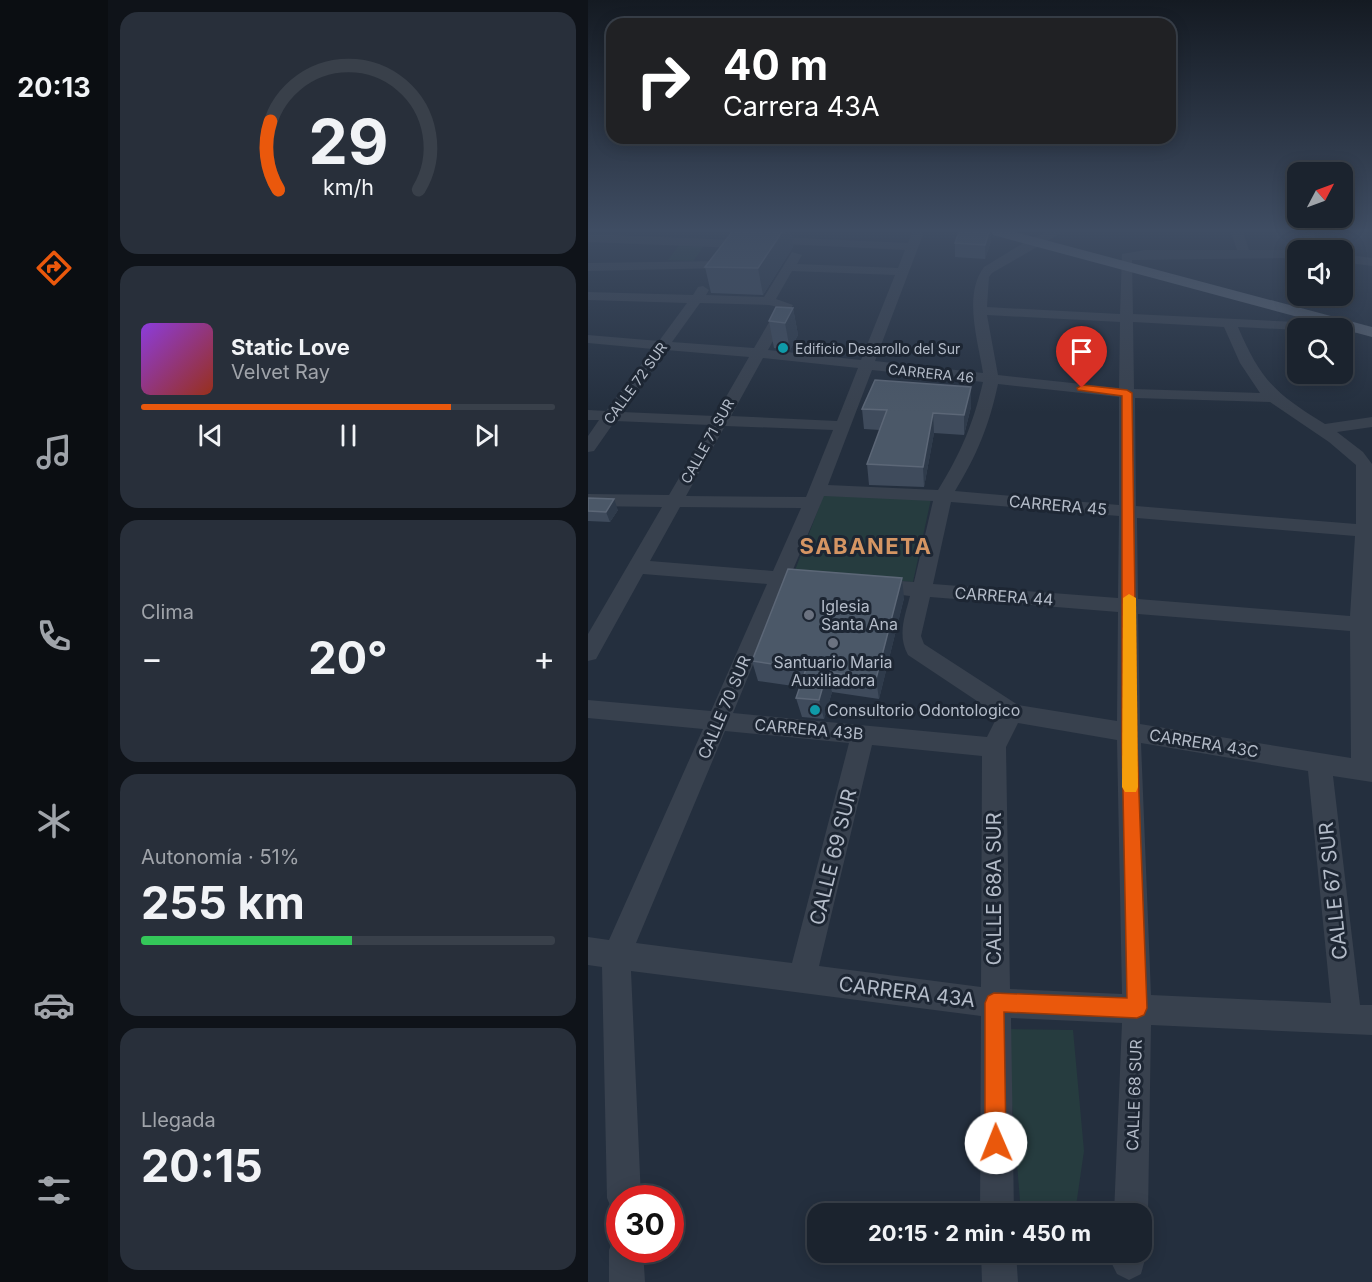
<!DOCTYPE html>
<html lang="es">
<meta charset="utf-8">
<style>
:root{--surface:#1b232e;--page:#282f3a;--text:#f1f3f6;--muted:#a0a4aa;--line:#39404a;--accent:#ea580c}
body{margin:0;font-family:Inter,sans-serif;background:var(--page);color:var(--text);height:100vh;display:flex;flex-direction:column;font-size:22px;white-space:nowrap}
*{box-sizing:border-box;margin:0}
p{font-size:20px;color:var(--muted)}
.icon{flex:none;width:33px;height:33px;fill:none;stroke:currentColor;stroke-width:2;stroke-linecap:round;stroke-linejoin:round}
.map{position:relative;flex:1;overflow:hidden}
.side{display:flex;flex-direction:column;gap:12px;padding:12px;background:#0f1319;width:480px}
.side>*{flex:none}
.banner{position:absolute;left:18px;top:18px;width:570px;height:126px;border-radius:18px;box-shadow:0 3px 15px #0003,0 0 0 2px var(--line);background:#202124;color:#fff;overflow:hidden}
.needle{width:39px;rotate:49deg}
.controls{position:absolute;left:699px;top:162px;display:grid;gap:12px}
.controls a{display:grid;place-items:center;width:66px;height:66px;border-radius:12px;background:var(--surface);box-shadow:0 3px 15px #0003,0 0 0 2px var(--line);font-size:30px}
.speed{position:absolute;left:18px;top:1185px;display:flex;gap:12px;font-size:30px;font-weight:700;text-align:center}
.speed>*{display:grid;place-content:center;width:78px;height:78px;border-radius:50%;background:var(--surface);box-shadow:0 3px 15px #0003,0 0 0 2px var(--line);line-height:1}
.speed .limit{border:9px solid #d22;background:#fff;color:#111}
.pin{position:absolute;display:grid;place-items:center;width:51px;height:51px;color:#fff;margin:-62px -26px;border-radius:50% 50% 50% 0;rotate:-45deg;box-shadow:0 0 6px #0007}
.pin .icon{rotate:45deg}
.me{position:absolute;width:66px;margin:-33px;rotate:359deg;stroke-linejoin:round;filter:drop-shadow(0 0 4px #0008)}
.turn{display:flex;align-items:center;gap:21px;height:126px;padding:0 18px;font-size:27px}
.turn .icon{width:78px;height:78px;stroke-width:2.5}
.turn b{display:block;font-size:42px;line-height:51px}
.big{font-size:45px;font-weight:700;line-height:1.1}
.side .tile{flex:1;display:flex;flex-direction:column;justify-content:center;gap:9px;min-width:0;padding:0 21px;border-radius:18px;background:var(--page)}
.side .dial{align-items:center;gap:0}
.dial svg{height:156px;overflow:visible;fill:none;stroke:var(--line);stroke-width:7;stroke-linecap:round;text-anchor:middle}
.dial text{fill:var(--text);stroke:none}
.song{display:flex;align-items:center;gap:18px}
.cover{width:72px;height:72px;border-radius:9px;background:linear-gradient(135deg,hsl(270 70% 55%),hsl(10 70% 35%))}
.played{height:6px;border-radius:3px;background:linear-gradient(90deg,var(--accent) 75%,var(--line) 75%)}
.keys{display:flex;justify-content:space-around;direction:ltr}
.heat{display:flex;justify-content:space-between;align-items:center;font-size:33px;direction:ltr}
.charge{height:9px;border-radius:4px;background:linear-gradient(90deg,#34c759 51%,var(--line) 0)}
.trip{position:absolute;left:219px;top:1203px;width:345px;height:60px;border-radius:18px;background:var(--surface);box-shadow:0 3px 15px #0003,0 0 0 2px var(--line);font-weight:700;line-height:60px;text-align:center}
main{display:flex;flex:1;min-height:0}
.menu{display:flex;flex-direction:column;width:108px;justify-content:space-around;align-items:center;background:#0b0e12;color:var(--muted)}
.menu .icon{width:42px;height:42px}
.menu .on{color:var(--accent)}
.menu b{font-size:27px;color:var(--text)}
.map>svg:first-child{display:block}
.green{fill:#263c3f}
.lines{fill:none;stroke-linecap:round;stroke-linejoin:round}
.minor{fill:#38414e;fill-rule:evenodd}
.major{fill:#56606e;fill-rule:evenodd}
.wall{fill:#3f4b5c}
.shaded-wall{fill:#2f3b4b}
.building{fill:#4b5868;stroke:#5c6777;stroke-width:1.5}
.route{fill:#ea580c;stroke:#983908;stroke-width:1.5}
.slow{fill:#f59e0b}
.culture-dot{fill:#0f9aa8;stroke:#1d2633;stroke-width:2}
.worship-dot{fill:#6b7280;stroke:#1d2633;stroke-width:2}
.labels{text-anchor:middle;dominant-baseline:central;stroke-width:6;stroke-linejoin:round;paint-order:stroke}
.far-poi-label{font-size:14px;fill:#b4bcc9;stroke:#1d2633;text-anchor:start}
.far-street-label{font-size:14px;fill:#b4bcc9;stroke:#1d2633}
.street-label{font-size:16px;fill:#b4bcc9;stroke:#1d2633}
.poi-label{font-size:16px;fill:#b4bcc9;stroke:#1d2633;text-anchor:start}
.near-street-label{font-size:20px;fill:#b4bcc9;stroke:#1d2633}
.district-label{font-size:22px;font-weight:bold;letter-spacing:1.5px;fill:#d59563;stroke:#1d2633}
</style>
<main>
<nav class="menu">
<b>20:13</b>
<svg class="icon on" aria-label="directions" viewBox="0 0 24 24"><path d="M12 3l9 9-9 9-9-9zM9 14v-3h6M13 9l2 2-2 2"/></svg>
<svg class="icon" aria-label="music" viewBox="0 0 24 24"><path d="M9 18V5l10-2v13"/><circle cx="6" cy="18" r="3"/><circle cx="16" cy="16" r="3"/></svg>
<svg class="icon" aria-label="phone" viewBox="0 0 24 24"><path d="M5 4h4l2 5-3 2q2 4 5 5l2-3 5 2v4C11 20 4 13 5 4z"/></svg>
<svg class="icon" aria-label="climate" viewBox="0 0 24 24"><path d="M12 3v18M4 7l16 10M4 17L20 7"/></svg>
<svg class="icon" aria-label="car" viewBox="0 0 24 24"><path d="M5 17H2v-5l4-1 3-4h7l3 4 3 1v5h-3M9 17h6M6 11h13"/><circle cx="7" cy="17" r="2"/><circle cx="17" cy="17" r="2"/></svg>
<svg class="icon" aria-label="filters" viewBox="0 0 24 24"><path d="M4 7h16M4 17h16"/><circle cx="9" cy="7" r="2"/><circle cx="15" cy="17" r="2"/></svg>
</nav>
<section class="side">
<div class="tile dial"><svg viewBox="0 0 100 80">
<path d="M14 69A42 42 0 1 1 86 69"/>
<path d="M14 69A42 42 0 0 1 10 34" stroke="#ea580c"/>
<text x="50" y="56" font-size="32" font-weight="700">29</text>
<text x="50" y="72" font-size="11">km/h</text>
</svg></div>
<div class="tile">
<div class="song"><i class="cover"></i><div><b>Static Love</b><p>Velvet Ray</p></div></div>
<div class="played"></div>
<div class="keys"><svg class="icon" aria-label="previous" viewBox="0 0 24 24"><path d="M18 5L8 12l10 7zM5 5v14"/></svg><svg class="icon" aria-label="pause" viewBox="0 0 24 24"><path d="M8 5v14M16 5v14"/></svg><svg class="icon" aria-label="next" viewBox="0 0 24 24"><path d="M6 5l10 7-10 7zM19 5v14"/></svg></div>
</div>
<div class="tile"><p>Clima</p>
<div class="heat"><a>−</a><b class="big">20°</b><a>+</a></div>
</div>
<div class="tile"><p>Autonomía · 51%</p><b class="big">255 km</b><div class="charge"></div></div>
<div class="tile"><p>Llegada</p><b class="big">20:15</b></div>
</section>
<div class="map">
<svg width="784" height="1282" viewBox="0 0 784 1282">
<rect width="100%" height="100%" fill="#242f3e"/>
<path class="green" d="M91,245l25,1 -11,15 -25,-1z
M236,494l107,5 -18,83 -119,-9z
M418,1029l67,1 11,121 -9,62h-54z"/>
<g class="lines">
<path class="minor" d="M324,232h12l-49,129 108,12c-5,-32 -20,-78 1,-106l46,-28 17,-7h16l-71,41 -3,4 -2,30 133,7 2,-60 23,-4h92l-6,-18h12l6,18h49v8l-166,2 1,54 226,11 7,4 -7,4 -17,-1v-4l-44,2 -60,-3c23,54 38,67 87,97l47,-7v10l-35,5 26,20 9,12v318l-39,-6 27,229h12v30l-221,-10 -3,189 -6,13v-13h-28l8,-191 -111,-5 3,196h-34l1,-198 -350,-45 10,227h-21v15l-8,-3 -5,-12 -5,-231 -14,-2v-28l21,3 94,-211 -115,-11v-18l123,11 56,-127 -124,-10 -47,85 -8,2v-27l74,-127 -74,-1v-12l81,1 41,-70 -95,-4 -21,30 -6,1v-16l11,-16h-11v-10l18,1 47,-62 -65,-6v-8l71,6 28,-38 -99,-3v-8l105,3 5,-8 5,-1 6,4 -3,5 58,2 28,-45 10,3 -5,9 101,4 7,-18 -142,-7 -6,-4 2,-3 149,7zM204,271l103,4 -34,85 -93,-10 25,-45 -17,-6zM112,303l69,2 9,2 -24,41 -82,-6zM399,315l133,7 -1,66 -121,-13zM545,322l91,5 16,36 20,30 -126,-4zM78,350l83,7 -34,59 -93,-4zM175,358l95,10 -21,53 -106,-5zM284,370l111,12c-10,42 -22,71 -45,108l-110,-5zM410,384l121,13v108l-164,-14c22,-36 34,-65 43,-107zM547,398l135,4 59,40 27,23v59l-220,-18zM137,426l108,4 -27,67 -120,-1zM236,496l109,5 -19,81 -38,-3 -7,2 -3,5 3,5 41,5c-5,20 -13,39 -2,59l90,60 -11,22 -254,-24 53,-128 12,-1 3,-5 -3,-5 -6,-2zM363,502l168,14 -1,82 -185,-14zM92,507l121,1 -28,63 -123,-10zM549,518l218,18 -5,80 -212,-17zM342,597l188,15 -1,109 -99,-16 -94,-61 -3,-8zM550,614l212,17 1,127 -211,-34zM430,723l99,17 5,254 -112,-5 -4,-242zM137,731l124,12 -57,220 -156,-20zM553,743l167,28 23,232 -180,-8zM284,745l110,11 -1,231 -162,-21z
M713,232h12l9,18h-12z
M0,234l149,6 6,4 -6,4 -149,-6z
M754,254l30,4v8l-30,-4z
M134,261l6,4 -2,3 -138,3v-8z
M32,1235v15h23l2,32h-36v-32l5,-12z
M554,1240l5,12 -6,22 -12,6 -12,-6 -6,-12 1,-10h30z
M393,1252h35l2,30h-36z"/>
<path class="major" d="M403,232h24l357,95v10l-379,-102z"/>
</g>
<path class="wall" d="M144,232h59l2,15 -30,48 -52,-2 -6,-26z
M371,232h32v9l-6,18 -30,-2v-14z
M205,308l5,27 -8,15 -16,-2 -5,-27z
M383,407l-7,28 -30,-2 -10,54 -55,-2 -2,-21 13,-34 -16,-1 -2,-20z
M0,498l30,12 -8,12 -22,-1z
M316,598l-25,101 -47,-7 -8,27 -22,-2 -6,-19 4,-11 -42,-6 -6,-20z"/>
<path class="shaded-wall" d="M194,232h9l2,15 -30,48 -5,-27z
M401,232h2v9l-6,18v-14z
M205,308l5,27 -8,15 -5,-27z
M383,387v20l-7,28v-20z
M345,413l1,20 -10,54 -1,-20z
M26,499l4,11 -8,12 -4,-10z
M314,578l2,20 -25,101 -3,-20z
M239,672l5,20 -8,27 -5,-19z"/>
<path class="building" d="M144,232h50l-24,36 -53,-1z
M371,232h30l-4,13 -30,-2z
M188,307l17,1 -8,15 -16,-2z
M287,380l96,7 -7,28 -31,-2 -10,54 -56,-3 20,-54 -25,-1z
M0,498l26,1 -8,13 -18,-1z
M200,569l114,9 -26,101 -49,-7 -8,28 -23,-2 10,-29 -54,-8z"/>
<linearGradient id="sky" x2="0" y2="1"><stop stop-color="#141a22"/><stop offset="0.56" stop-color="#3f4d63"/><stop offset="1" stop-color="#3f4d63" stop-opacity="0"/></linearGradient>
<rect width="784" height="412" fill="url(#sky)"/>
<path class="route" d="M494,385l45,5 5,3 5,348 10,267 -3,7 -7,3 -133,-6 2,131 -3,8 -7,3 -8,-3 -3,-8v-140l3,-7 6,-3 133,5 -5,-257v-345l-44,-6 -1,-2z"/>
<path class="slow" d="M541,594l7,4 2,189 -2,5h-11l-3,-5 1,-189z"/>
<g class="culture-dot">
<circle cx="195" cy="348" r="6"/>
<circle cx="227" cy="710" r="6"/>
</g>
<g class="worship-dot">
<circle cx="221" cy="615" r="6"/>
<circle cx="245" cy="643" r="6"/>
</g>
<g class="labels">
<g class="far-poi-label">
<text x="207" y="348">Edificio Desarollo del Sur</text>
</g>
<g class="far-street-label">
<text transform="translate(343 373) rotate(6)">CARRERA 46</text>
<text transform="translate(47 383) rotate(-54)">CALLE 72 SUR</text>
<text transform="translate(119 441) rotate(-61)">CALLE 71 SUR</text>
</g>
<g class="street-label">
<text transform="translate(470 505) rotate(5)">CARRERA 45</text>
<text transform="translate(416 596) rotate(4)">CARRERA 44</text>
<text transform="translate(136 707) rotate(-67)">CALLE 70 SUR</text>
<text transform="translate(221 729) rotate(5)">CARRERA 43B</text>
<text transform="translate(616 743) rotate(9)">CARRERA 43C</text>
<text transform="translate(546 1095) rotate(-88)">CALLE 68 SUR</text>
</g>
<g class="poi-label">
<text x="233" y="606">Iglesia<tspan x="233" dy="18">Santa Ana</tspan></text>
<text x="245" y="662" text-anchor="middle">Santuario Maria<tspan x="245" dy="18">Auxiliadora</tspan></text>
<text x="239" y="710">Consultorio Odontologico</text>
</g>
<g class="near-street-label">
<text transform="translate(245 857) rotate(-76)">CALLE 69 SUR</text>
<text transform="translate(406 889) rotate(-90)">CALLE 68A SUR</text>
<text transform="translate(745 891) rotate(-96)">CALLE 67 SUR</text>
<text transform="translate(319 992) rotate(7)">CARRERA 43A</text>
</g>
<g class="district-label">
<text x="278" y="546">SABANETA</text>
</g>
</g>
</svg>
<div class="controls">
<a><svg class="needle" viewBox="-14 -14 28 28"><path d="M0-13l5 13h-10z" fill="#e53935"/><path d="M0 13l5-13h-10z" fill="#a0a4aa"/></svg></a>
<a><svg class="icon" aria-label="sound" viewBox="0 0 24 24"><path d="M4 9h4l5-4v14l-5-4H4zM17 9q2 3 0 6"/></svg></a>
<a><svg class="icon" aria-label="search" viewBox="0 0 24 24"><circle cx="10" cy="10" r="6"/><path d="M15 15l6 6"/></svg></a>
</div>
<div class="speed"><div class="limit">30</div></div>
<div class="pin" style="left:494px;top:388px;background:#d93025"><svg class="icon" aria-label="arrive" viewBox="0 0 24 24"><path d="M6 21V4h12l-3 4 3 4H6"/></svg></div>
<svg class="me" style="left:408px;top:1143px" viewBox="-20 -20 40 40"><circle r="19" fill="#fff"/><path d="M0-13L10 11 0 6-10 11z" fill="#ea580c"/></svg>
<div class="trip">20:15 · 2 min · 450 m</div>
<div class="banner">
<div class="turn"><svg class="icon" aria-label="right" viewBox="0 0 24 24"><path d="M7 20v-9h11M14 6l5 5-5 5"/></svg><div><b>40 m</b>Carrera 43A</div></div>
</div>
</div>
</main>
